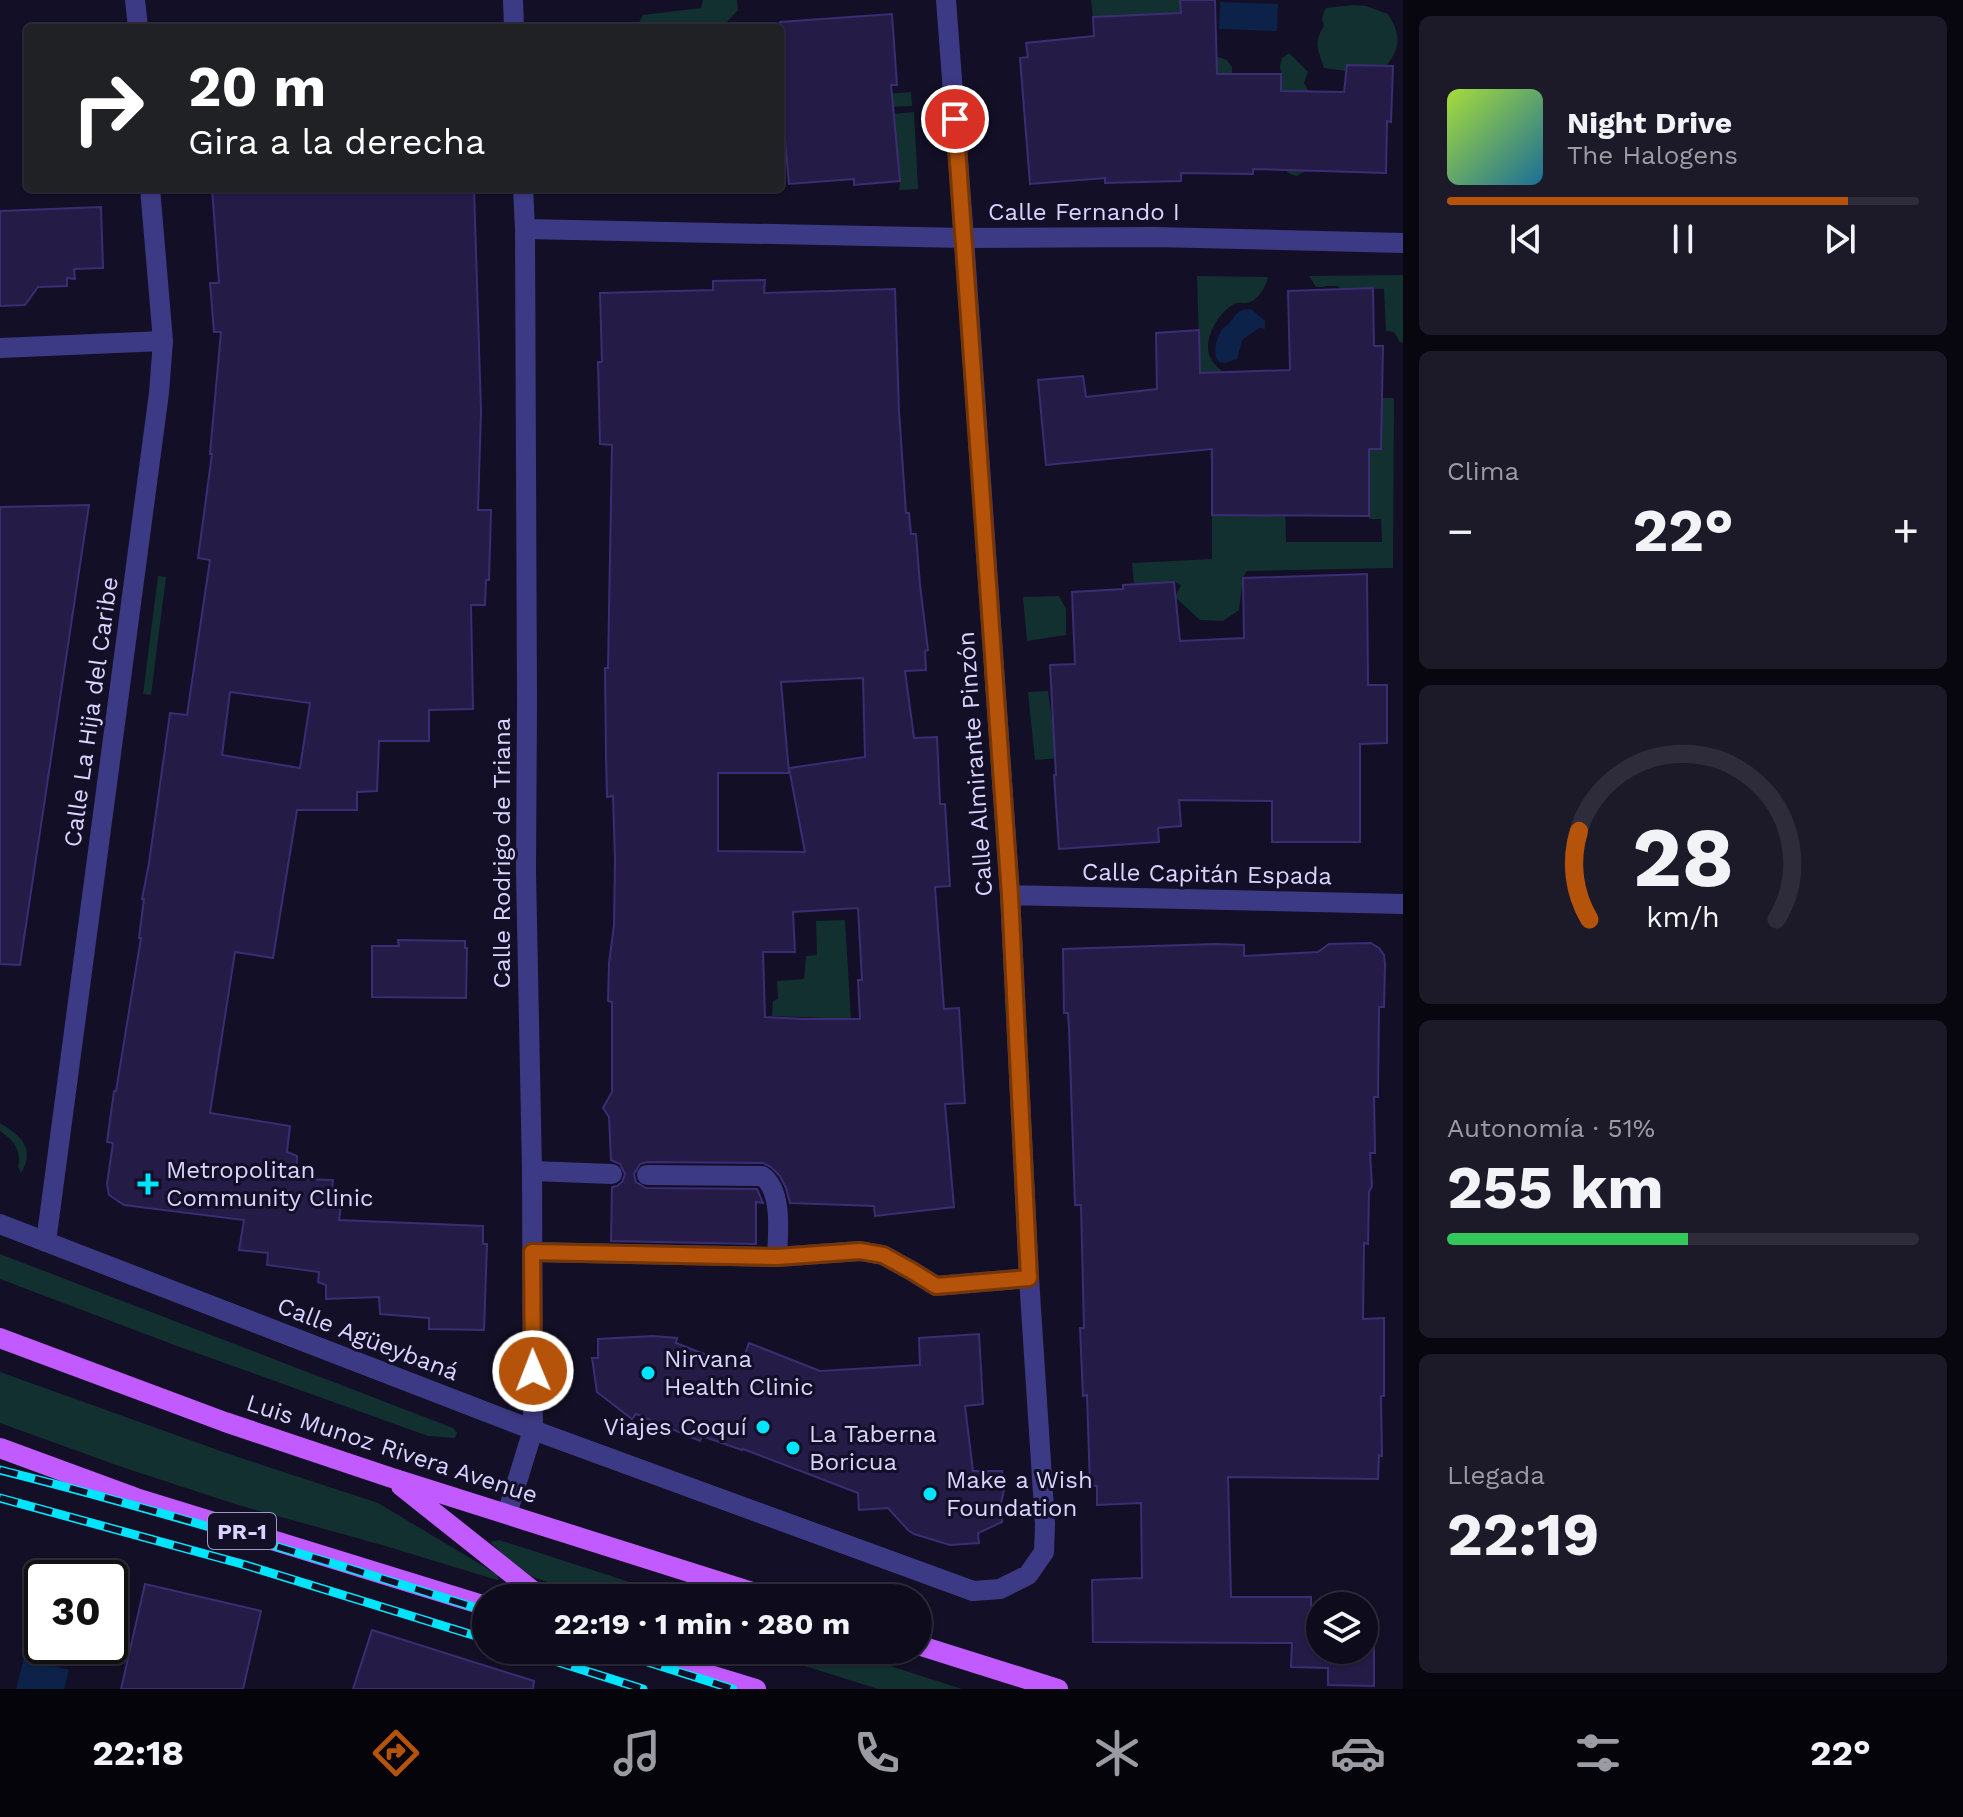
<!DOCTYPE html>
<html lang="es">
<meta charset="utf-8">
<style>
:root{--surface:#0e0b1c;--page:#1c1929;--text:#f1f3f6;--muted:#9b9ba3;--line:#2e2b3b;--accent:#b45309}
body{margin:0;font-family:"Work Sans",sans-serif;background:var(--page);color:var(--text);height:100vh;display:flex;flex-direction:column;font-size:30px;white-space:nowrap}
*{box-sizing:border-box;margin:0}
p{font-size:26px;color:var(--muted)}
.icon{flex:none;width:44px;height:44px;fill:none;stroke:currentColor;stroke-width:2;stroke-linecap:round;stroke-linejoin:round}
.map{position:relative;flex:1;overflow:hidden}
.drawer{display:flex;flex-direction:column;gap:16px;padding:16px;background:#08060f;width:560px}
.drawer>*{flex:none}
.banner{position:absolute;left:24px;top:24px;width:760px;height:168px;border-radius:8px;box-shadow:0 2px 6px #0004,0 0 0 2px var(--line);background:#202124;color:#fff;overflow:hidden}
.fabs{position:absolute;left:1306px;top:1592px;display:grid;gap:16px}
.fabs a{display:grid;place-items:center;width:72px;height:72px;border-radius:50%;background:var(--surface);box-shadow:0 2px 6px #0004,0 0 0 2px var(--line);font-size:40px}
.speed{position:absolute;left:24px;top:1560px;display:flex;gap:16px;font-size:40px;font-weight:700;text-align:center}
.speed>*{display:grid;place-content:center;width:104px;height:104px;border-radius:50%;background:var(--surface);box-shadow:0 2px 6px #0004,0 0 0 2px var(--line);line-height:1}
.speed .limit{border:4px solid #111;border-radius:12px;background:#fff;color:#111}
.pin{position:absolute;display:grid;place-items:center;width:68px;height:68px;color:#fff;margin:-34px;border:4px solid #fff;border-radius:50%;box-shadow:0 2px 8px #0007}
.me{position:absolute;width:88px;margin:-44px;rotate:359deg;stroke-linejoin:round;filter:drop-shadow(0 0 6px #0008)}
.turn{display:flex;align-items:center;gap:28px;height:168px;padding:0 32px;font-size:36px}
.turn .icon{width:104px;height:104px;stroke-width:2.5}
.turn b{display:block;font-size:56px;line-height:68px}
.big{font-size:60px;font-weight:700;line-height:1.1}
.drawer .card{flex:1;display:flex;flex-direction:column;justify-content:center;gap:12px;min-width:0;padding:0 28px;border-radius:12px;background:var(--page)}
.drawer .dial{align-items:center;gap:0}
.dial svg{height:208px;overflow:visible;fill:none;stroke:var(--line);stroke-width:7;stroke-linecap:round;text-anchor:middle}
.dial text{fill:var(--text);stroke:none}
.song{display:flex;align-items:center;gap:24px}
.cover{width:96px;height:96px;border-radius:12px;background:linear-gradient(135deg,hsl(80 70% 55%),hsl(200 70% 35%))}
.played{height:8px;border-radius:4px;background:linear-gradient(90deg,var(--accent) 85%,var(--line) 85%)}
.keys{display:flex;justify-content:space-around;direction:ltr}
.heat{display:flex;justify-content:space-between;align-items:center;font-size:44px;direction:ltr}
.charge{height:12px;border-radius:6px;background:linear-gradient(90deg,#34c759 51%,var(--line) 0)}
.trip{position:absolute;left:472px;top:1584px;width:460px;height:80px;border-radius:40px;background:var(--surface);box-shadow:0 2px 6px #0004,0 0 0 2px var(--line);font-weight:700;line-height:80px;text-align:center}
.menu{display:flex;height:128px;justify-content:space-around;align-items:center;background:#06040b;color:var(--muted)}
.menu .icon{width:56px;height:56px}
.menu .current{color:var(--accent)}
.menu b{font-size:36px;color:var(--text)}
main{display:flex;flex:1;min-height:0}
.map>svg:first-child{display:block}
.green{fill:#12302f;fill-rule:evenodd}
.water{fill:#0c2248}
.building{fill:#241b47;stroke:#3b2d73;stroke-width:2;fill-rule:evenodd}
.lines{fill:none;stroke-linecap:round;stroke-linejoin:round}
.lane{stroke:#3d3a85;stroke-width:20}
.street{stroke:#3d3a85;stroke-width:20}
.primary{stroke:#c25bff;stroke-width:20}
.rail-casing{stroke:#00e5ff;stroke-width:9}
.rail{stroke:#130f26;stroke-width:6;stroke-dasharray:18;stroke-linecap:butt}
.route-casing{stroke:#753606;stroke-width:20}
.route{stroke:#b45309;stroke-width:14}
.poi-dot{fill:#00e5ff;stroke:#130f26;stroke-width:3}
.labels{text-anchor:middle;dominant-baseline:central;stroke-width:6;stroke-linejoin:round;paint-order:stroke}
.shield{fill:#130f26;stroke:#9e99be;stroke-width:2}
.shield-label{font-size:22px;font-weight:bold;fill:#d9d4ff}
.street-label{font-size:24px;fill:#d9d4ff;stroke:#130f26}
.poi-label{font-size:24px;fill:#d9d4ff;stroke:#130f26;text-anchor:start}
</style>
<main>
<div class="map">
<svg width="1403" height="1689" viewBox="0 0 1403 1689">
<rect width="100%" height="100%" fill="#130f26"/>
<path class="green" d="M703,0h34l1,10 -13,14 2,4h-91l7,-13 58,-7z
M1091,0h97l22,54 17,6 5,7v55l-61,-108 -78,3z
M1353,5l13,1 22,8c13,21 13,33 -2,52l-39,-1 -1,6 -22,-3c-5,-18 -12,-23 0,-42 -3,-7 -2,-11 2,-18z
M825,52l3,38 20,-2 1,9 62,-5 1,14 -21,1 2,7 21,-2 4,77 -19,1 1,-9 -5,-56 -3,-7 -57,4 -1,-4 -15,1 -1,-8 -32,2v-9h-6v-26l22,-2 -2,-22z
M1289,53l19,19 -4,11 5,9 -4,79 -8,5c-11,-2 -13,-7 -16,-17v-85l-1,-8 2,-8z
M1403,275v68l-3,-1c-5,-7 -3,-11 -14,-11l-2,-42 -44,-1 -3,-2h-12l-1,1h-8l-7,-11z
M1197,276l71,1c-2,9 -9,22 -18,25 -9,3 -11,-3 -23,7 -12,10 -25,35 -16,50 2,5 9,10 13,14h-24z
M1382,398h12l-1,170 -146,3 -4,7 -4,32 -16,11 -23,-1 -25,-23 6,-12 -6,-3 -41,2 -2,-21 80,-4v-44h31l-29,-39 -4,-22 14,-5h157zM1369,496v23h12l1,23h-96l-1,-45z
M158,576l8,1 -15,118 -8,-1z
M1059,596l7,13v26l-39,6 -4,-44z
M1048,691l7,50 159,5 -179,14 -7,-68z
M845,920l6,99 -79,-3 1,-15 5,-2 -1,-18 27,-2 2,-23 11,-1 -1,-34z
M0,1123c20,12 36,25 21,50 -5,-12 -2,-2 -2,-14 0,-13 -9,-21 -19,-28z
M0,1254l453,174 4,5 -2,5 -27,-2 -251,-90 -177,-67z
M0,1372l229,82 149,49 102,61 16,10 3,5 -2,1 -115,-35 -144,-40 -116,-38 -122,-44z
M499,1540l13,4 167,54h-86l-60,-21 -19,-12 -24,-23z
M754,1650h86l122,39h-84z"/>
<path class="water" d="M1220,2l58,2 -1,27 -58,-2z
M1251,309l14,12v8l-6,-1 -17,12 -5,19 -12,4 -6,-1c-8,-9 -2,-24 3,-33 14,-8 10,-20 29,-20z
M24,1658l45,12 -5,19h-48z"/>
<path class="building" d="M1180,0h35l2,74h64v17l63,1 3,-27 46,1 -2,56 -4,-1 -1,52 -133,-4v5l-72,-1v8l-76,2v-5l-75,6 -10,-126 8,-1 -2,-14 68,-7 -1,-19 88,-4z
M892,14l5,71h-6l9,96 -46,4v-6l-65,5 -4,-44 -5,1v-119z
M212,188h262l7,223 -3,99h13l-2,70h-3l-1,25h-14l2,104 -44,1v31h-50l-2,50 -20,1v18h-60l-24,148 -38,-6 -25,161 80,13 -3,26 10,4 -1,23 37,1 -2,24 10,2 -2,14 144,6v18h4l-3,86 -55,-1v-11l-49,-4 -1,-17 -53,2v-14l-8,-3 1,-10 -52,-7 1,-12 -29,-3 5,-30 -120,-15 -15,-10 -2,-11 6,-41 -6,-1 7,-51h2l25,-153h-2l5,-39h-2l7,-36 21,-150 17,2 23,-155 -12,-2 14,-104h-2l11,-122h-7l-4,-49h9zM230,692l80,11 -10,65 -78,-13z
M101,207l2,61 -29,1 1,10 -8,-1v8l-29,1 -13,18 -25,1v-95z
M765,280l-1,13 131,-4 4,122 7,102h3l2,21h5l4,51 8,65 -3,1 1,19 -21,1 9,67 23,-1 3,67h5l5,82 -15,1 9,122 15,-1 6,95 -20,1 9,103 -79,9 -1,-10 -84,-3 -4,-15 -6,-12 -9,-9 -8,-4 -116,-1 -7,2 -6,10 2,8 10,6 111,1 6,14 -7,-1v42l-145,-3 1,-54 5,-1 5,-4 3,-8 -5,-10 -9,-4 -2,-43 -6,-9 9,-16v-90l-4,-1 1,-38 5,-38 1,-65 -2,-64 -6,1 -1,-41 -1,-88h3l4,-223 -12,-1 -2,-82h4l-2,-69 113,-3v-9zM863,678l2,79 -76,11 16,84 -87,-1v-78h71l-8,-91zM858,908l4,72h-4l2,39h-57l-38,-2 -2,-65h32l-2,-40z
M1373,288l1,58h9l-2,103h-12v67l-157,-1v-66l-166,16 -8,-85 45,-4 3,21 71,-8 -1,-56 43,-3 1,43 90,-3 -2,-79z
M89,505l-69,460 -20,-1v-457z
M1367,574l1,111h19v58l-27,1v98h-88v-41l-93,-1 2,26 -23,2 1,14 -100,7 -5,-74h2l-6,-110 25,-1 -3,-72 51,-3v-4l51,-3 6,59 64,-3 -1,-60z
M398,940l67,1v7h2l-1,50 -94,-1v-51h27z
M1371,943l8,5 5,7 1,9 -1,43h-5l-1,90h-4l1,56h-5l2,33 -3,6 -1,52 -4,-1 -1,76 21,-1v78h-3l1,60 -3,-1 -1,24 -150,-2 3,120h80v19h9v34h44v-34h10v70l-46,-1v-17l-37,-1 1,-24 -199,-1 -1,-62 50,-2 -1,-75 -44,2v-19l-7,-1 -3,-90 -4,1 -3,-68h4l-3,-123h-6l-6,-176 -1,-16h-4l-1,-64 152,-5 29,1v11l74,-4 11,-8z
M979,1334l4,70 -18,2 8,65h29l2,19 -3,13 1,19 -24,11 1,10 -29,2 -36,-11 -6,-4 -20,-22 -29,2 -1,-17 -115,-44 -1,1 -40,-14 -2,5 -64,-27 -4,5 -35,-27 -5,-34h6v-19l55,-3 24,2 -1,5 64,25 9,-25 71,28 100,-6 -1,-27z
M145,1584l116,27 -18,78h-122z
M372,1630l162,51 -1,8h-180z"/>
<g class="lines">
<path class="lane" d="M532,1171l80,3
M647,1175l115,1c21,14 16,58 15,81
M532,1252l245,5 83,-6 23,4 29,16 24,15 93,-8"/>
<path class="street" d="M135,0l3,28
M513,0l1,28
M525,229l439,9 191,-1 248,6
M0,348l163,-7
M1010,895l393,9
M0,1224l533,206 440,161 27,-2 28,-14 16,-23 1,-28 -16,-246 -19,-383 -46,-657 -18,-238
M46,1242l113,-849 4,-52 -13,-153
M507,1514l26,-84 -1,-259 -6,-299 1,-170 -2,-473 -2,-41"/>
<path class="primary" d="M0,1338l225,84 164,55 382,121
M0,1448l136,50 350,108
M401,1486l141,112
M918,1645l140,44
M629,1650l127,39"/>
<g class="rail-casing">
<path id="rail" d="M0,1470c164,41 325,90 486,141
M0,1498l242,66 244,75
M520,1650l123,39
M610,1650l123,39"/>
</g>
<use href="#rail" class="rail"/>
</g>
<g class="lines">
<g class="route-casing">
<path id="route" d="M533,1371l-1,-119 245,5 83,-6 23,4 29,16 24,15 93,-8 -19,-383 -55,-776"/>
</g>
<use href="#route" class="route"/>
</g>
<g class="poi-dot">
<path d="M144 1172h8v8h8v8h-8v8h-8v-8h-8v-8h8z"/>
<circle cx="648" cy="1373" r="8"/>
<circle cx="763" cy="1427" r="8"/>
<circle cx="793" cy="1448" r="8"/>
<circle cx="930" cy="1494" r="8"/>
</g>
<g class="labels">
<rect class="shield" x="208" y="1513" width="68" height="36" rx="6"/>
<g class="shield-label">
<text x="242" y="1531">PR-1</text>
</g>
<g class="street-label">
<text x="1084" y="212">Calle Fernando I</text>
<text transform="translate(91 712) rotate(-82)">Calle La Hija del Caribe</text>
<text transform="translate(975 764) rotate(-94)">Calle Almirante Pinzón</text>
<text transform="translate(502 853) rotate(-90)">Calle Rodrigo de Triana</text>
<text transform="translate(1207 874) rotate(1)">Calle Capitán Espada</text>
<text transform="translate(368 1339) rotate(21)">Calle Agüeybaná</text>
<text transform="translate(392 1449) rotate(18)">Luis Munoz Rivera Avenue</text>
</g>
<g class="poi-label">
<text x="166" y="1170">Metropolitan<tspan x="166" dy="28">Community Clinic</tspan></text>
<text x="664" y="1359">Nirvana<tspan x="664" dy="28">Health Clinic</tspan></text>
<text x="747" y="1427" text-anchor="end">Viajes Coquí</text>
<text x="809" y="1434">La Taberna<tspan x="809" dy="28">Boricua</tspan></text>
<text x="946" y="1480">Make a Wish<tspan x="946" dy="28">Foundation</tspan></text>
</g>
</g>
</svg>
<div class="fabs">
<a><svg class="icon" aria-label="layers" viewBox="0 0 24 24"><path d="M12 4l9 5-9 5-9-5zM3 14l9 5 9-5"/></svg></a>
</div>
<div class="speed"><div class="limit">30</div></div>
<div class="pin" style="left:955px;top:119px;background:#d93025"><svg class="icon" aria-label="arrive" viewBox="0 0 24 24"><path d="M6 21V4h12l-3 4 3 4H6"/></svg></div>
<svg class="me" style="left:533px;top:1371px" viewBox="-20 -20 40 40"><circle r="17" fill="#b45309" stroke="#fff" stroke-width="3"/><path d="M0-11L8 9 0 5-8 9z" fill="#fff"/></svg>
<div class="trip">22:19 · 1 min · 280 m</div>
<div class="banner">
<div class="turn"><svg class="icon" aria-label="right" viewBox="0 0 24 24"><path d="M7 20v-9h11M14 6l5 5-5 5"/></svg><div><b>20 m</b>Gira a la derecha</div></div>
</div>
</div>
<section class="drawer">
<div class="card">
<div class="song"><i class="cover"></i><div><b>Night Drive</b><p>The Halogens</p></div></div>
<div class="played"></div>
<div class="keys"><svg class="icon" aria-label="previous" viewBox="0 0 24 24"><path d="M18 5L8 12l10 7zM5 5v14"/></svg><svg class="icon" aria-label="pause" viewBox="0 0 24 24"><path d="M8 5v14M16 5v14"/></svg><svg class="icon" aria-label="next" viewBox="0 0 24 24"><path d="M6 5l10 7-10 7zM19 5v14"/></svg></div>
</div>
<div class="card"><p>Clima</p>
<div class="heat"><a>−</a><b class="big">22°</b><a>+</a></div>
</div>
<div class="card dial"><svg viewBox="0 0 100 80">
<path d="M14 69A42 42 0 1 1 86 69"/>
<path d="M14 69A42 42 0 0 1 10 35" stroke="#b45309"/>
<text x="50" y="56" font-size="32" font-weight="700">28</text>
<text x="50" y="72" font-size="11">km/h</text>
</svg></div>
<div class="card"><p>Autonomía · 51%</p><b class="big">255 km</b><div class="charge"></div></div>
<div class="card"><p>Llegada</p><b class="big">22:19</b></div>
</section>
</main>
<nav class="menu">
<b>22:18</b>
<svg class="icon current" aria-label="directions" viewBox="0 0 24 24"><path d="M12 3l9 9-9 9-9-9zM9 14v-3h6M13 9l2 2-2 2"/></svg>
<svg class="icon" aria-label="music" viewBox="0 0 24 24"><path d="M9 18V5l10-2v13"/><circle cx="6" cy="18" r="3"/><circle cx="16" cy="16" r="3"/></svg>
<svg class="icon" aria-label="phone" viewBox="0 0 24 24"><path d="M5 4h4l2 5-3 2q2 4 5 5l2-3 5 2v4C11 20 4 13 5 4z"/></svg>
<svg class="icon" aria-label="climate" viewBox="0 0 24 24"><path d="M12 3v18M4 7l16 10M4 17L20 7"/></svg>
<svg class="icon" aria-label="car" viewBox="0 0 24 24"><path d="M5 17H2v-5l4-1 3-4h7l3 4 3 1v5h-3M9 17h6M6 11h13"/><circle cx="7" cy="17" r="2"/><circle cx="17" cy="17" r="2"/></svg>
<svg class="icon" aria-label="filters" viewBox="0 0 24 24"><path d="M4 7h16M4 17h16"/><circle cx="9" cy="7" r="2"/><circle cx="15" cy="17" r="2"/></svg>
<b>22°</b>
</nav>
